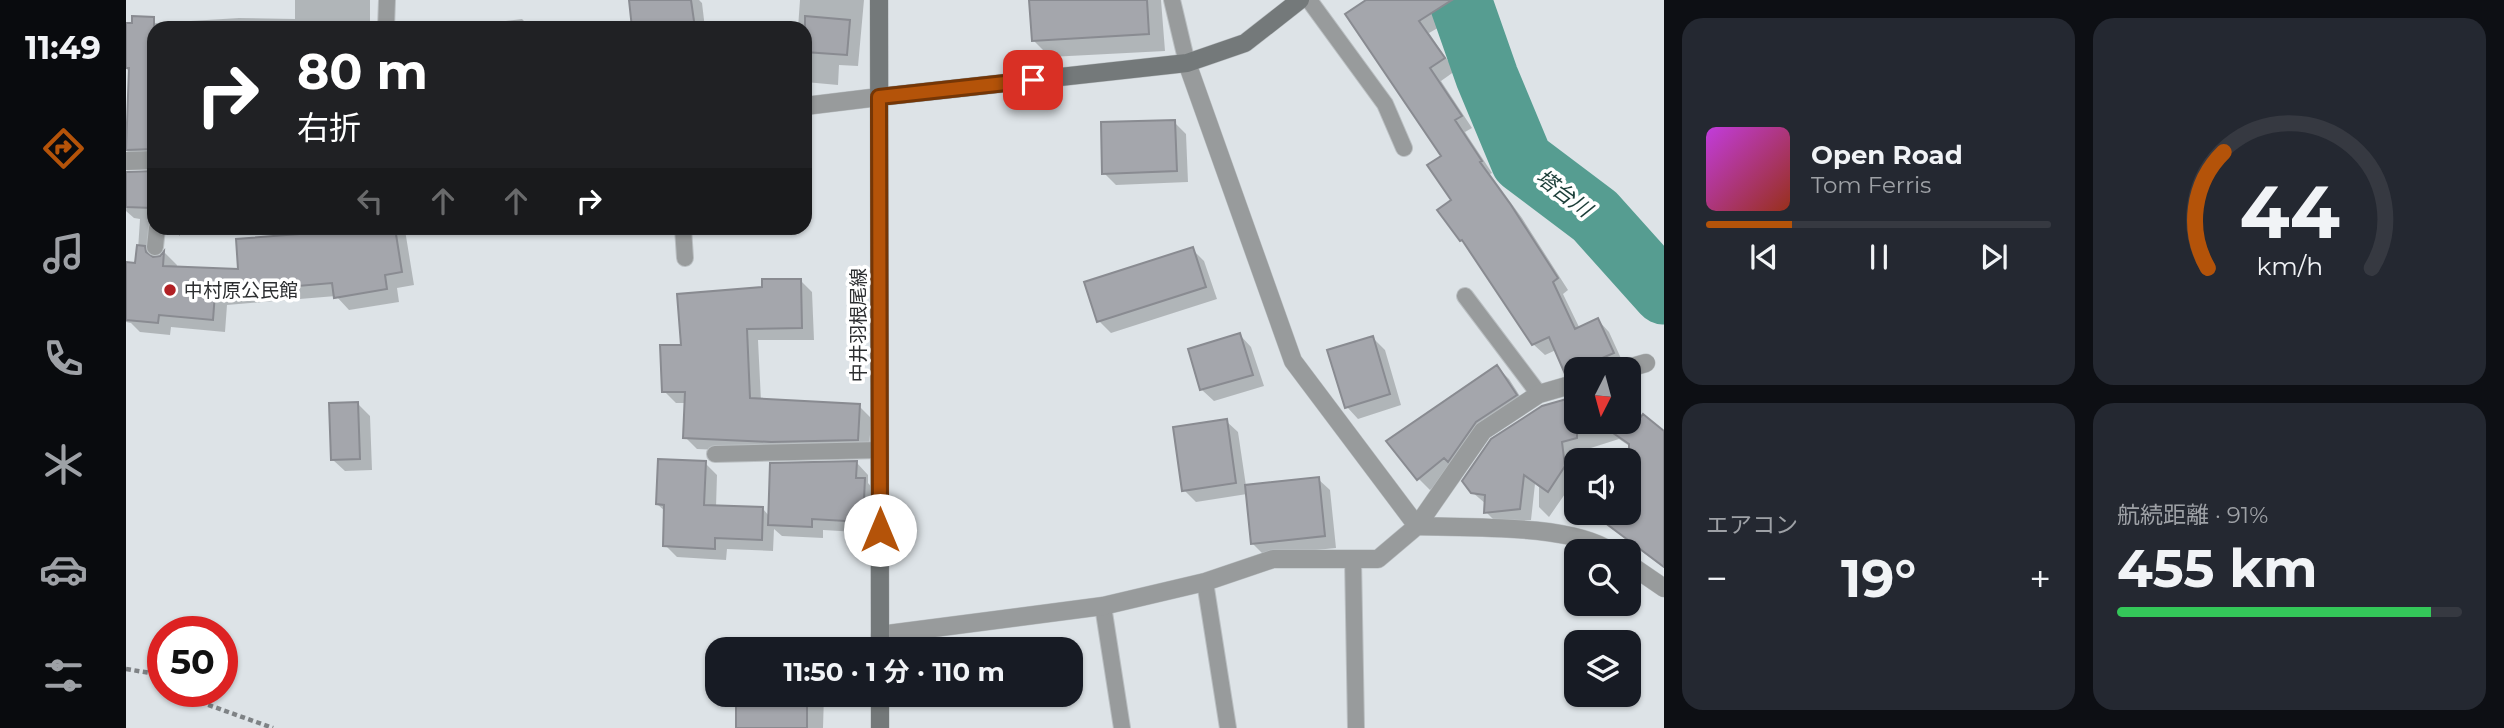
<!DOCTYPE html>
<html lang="ja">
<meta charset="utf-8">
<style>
:root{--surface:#171b24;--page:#242831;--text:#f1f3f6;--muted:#9ea1a6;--line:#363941;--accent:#b45309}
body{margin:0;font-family:Montserrat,"Noto Sans JP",sans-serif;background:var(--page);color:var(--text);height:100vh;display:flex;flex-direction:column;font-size:26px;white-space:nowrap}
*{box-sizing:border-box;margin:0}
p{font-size:23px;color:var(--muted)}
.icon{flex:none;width:38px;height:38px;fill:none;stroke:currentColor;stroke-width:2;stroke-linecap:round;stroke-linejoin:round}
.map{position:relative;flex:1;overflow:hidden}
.panel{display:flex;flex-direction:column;gap:18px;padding:18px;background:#0d0f14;width:840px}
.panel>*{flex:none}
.guide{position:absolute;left:21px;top:21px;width:665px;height:214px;border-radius:21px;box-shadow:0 2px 5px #0004;background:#202124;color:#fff;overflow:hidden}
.needle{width:46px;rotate:186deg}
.tools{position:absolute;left:1438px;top:357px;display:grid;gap:14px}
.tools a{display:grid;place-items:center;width:77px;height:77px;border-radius:14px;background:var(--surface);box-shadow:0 2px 5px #0004;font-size:35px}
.speed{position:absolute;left:21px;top:616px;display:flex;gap:14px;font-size:35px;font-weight:700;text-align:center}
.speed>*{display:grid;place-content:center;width:91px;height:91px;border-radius:50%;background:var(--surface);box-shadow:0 2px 5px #0004;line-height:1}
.speed .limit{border:10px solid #d22;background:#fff;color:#111}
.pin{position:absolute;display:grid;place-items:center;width:60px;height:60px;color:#fff;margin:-30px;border-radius:14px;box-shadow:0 4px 10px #0006}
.me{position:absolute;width:77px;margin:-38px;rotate:0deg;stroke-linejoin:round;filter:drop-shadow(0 0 5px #0008)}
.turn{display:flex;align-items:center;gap:24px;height:147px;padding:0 35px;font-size:32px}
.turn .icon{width:91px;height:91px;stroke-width:2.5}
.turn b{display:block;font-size:49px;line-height:60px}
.lanes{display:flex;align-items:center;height:66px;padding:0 35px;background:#0003;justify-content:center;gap:35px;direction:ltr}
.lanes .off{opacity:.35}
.big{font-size:52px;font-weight:700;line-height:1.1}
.panel .tile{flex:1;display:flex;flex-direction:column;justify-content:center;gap:10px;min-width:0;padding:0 24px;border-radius:21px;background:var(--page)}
.panel .dial{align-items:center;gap:0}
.dial svg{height:182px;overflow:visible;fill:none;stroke:var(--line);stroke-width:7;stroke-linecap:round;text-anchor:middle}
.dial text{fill:var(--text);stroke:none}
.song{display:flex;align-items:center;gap:21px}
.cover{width:84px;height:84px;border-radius:10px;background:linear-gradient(135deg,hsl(290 70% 55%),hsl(10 70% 35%))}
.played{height:7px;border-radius:4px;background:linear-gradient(90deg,var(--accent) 25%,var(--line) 25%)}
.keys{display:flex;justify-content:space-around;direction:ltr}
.heat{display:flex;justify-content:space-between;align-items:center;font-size:38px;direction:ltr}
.charge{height:10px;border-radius:5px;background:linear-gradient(90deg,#34c759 91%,var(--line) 0)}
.panel .tiles{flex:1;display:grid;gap:18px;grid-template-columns:repeat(2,1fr)}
.trip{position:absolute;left:579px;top:637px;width:378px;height:70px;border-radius:21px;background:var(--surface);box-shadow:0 2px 5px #0004;font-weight:700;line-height:70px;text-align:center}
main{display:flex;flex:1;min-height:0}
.tab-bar{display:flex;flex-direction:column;width:126px;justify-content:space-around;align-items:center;background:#090b0e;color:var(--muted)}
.tab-bar .icon{width:49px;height:49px}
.tab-bar .current{color:var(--accent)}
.tab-bar b{font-size:32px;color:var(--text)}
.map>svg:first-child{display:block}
.shadow{fill:#0003}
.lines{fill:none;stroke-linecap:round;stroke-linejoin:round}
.river{stroke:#569d91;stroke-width:63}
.building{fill:#a4a6ac;stroke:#898b91;stroke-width:2}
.lane-casing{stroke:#babfc2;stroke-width:18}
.street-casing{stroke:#babfc2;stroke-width:19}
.secondary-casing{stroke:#babfc2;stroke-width:19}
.path{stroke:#7e8285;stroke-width:4.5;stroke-dasharray:5 3.5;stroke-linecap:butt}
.lane{stroke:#989b9c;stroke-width:16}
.street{stroke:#989b9c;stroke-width:18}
.secondary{stroke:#74797a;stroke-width:18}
.route-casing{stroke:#753606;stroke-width:18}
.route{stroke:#b45309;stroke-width:12}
.poi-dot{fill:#b12024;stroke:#fff;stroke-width:2.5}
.labels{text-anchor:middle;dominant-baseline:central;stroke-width:7;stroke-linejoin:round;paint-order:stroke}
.poi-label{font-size:19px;fill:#2c2e30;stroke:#fff;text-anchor:start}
.street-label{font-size:19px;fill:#2c2e30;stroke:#fff}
.water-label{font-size:21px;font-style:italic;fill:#1a3d37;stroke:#fff}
</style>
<main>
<nav class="tab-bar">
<b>11:49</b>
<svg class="icon current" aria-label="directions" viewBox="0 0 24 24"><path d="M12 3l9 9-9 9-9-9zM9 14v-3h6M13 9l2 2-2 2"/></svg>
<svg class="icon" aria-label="music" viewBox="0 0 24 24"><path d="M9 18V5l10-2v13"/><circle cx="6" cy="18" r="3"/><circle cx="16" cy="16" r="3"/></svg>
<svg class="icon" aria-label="phone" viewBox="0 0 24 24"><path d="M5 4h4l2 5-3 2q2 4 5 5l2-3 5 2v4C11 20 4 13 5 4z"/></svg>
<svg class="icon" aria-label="climate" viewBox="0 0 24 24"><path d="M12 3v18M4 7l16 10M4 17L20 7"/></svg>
<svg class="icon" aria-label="car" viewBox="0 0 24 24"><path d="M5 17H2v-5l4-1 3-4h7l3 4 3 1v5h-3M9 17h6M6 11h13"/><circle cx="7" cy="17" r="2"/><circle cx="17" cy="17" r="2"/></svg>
<svg class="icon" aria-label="filters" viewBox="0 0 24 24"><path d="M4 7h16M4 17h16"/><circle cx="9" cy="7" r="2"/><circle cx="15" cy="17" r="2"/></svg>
</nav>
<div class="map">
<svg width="1538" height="728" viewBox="0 0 1538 728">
<rect width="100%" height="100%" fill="#dde3e7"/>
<path class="shadow" d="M169,0h75v28h-216v133l-16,1 -12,-12 4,-77 -4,-5v-43l113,-7 56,1z
M504,0h69l3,3 3,25h-71z
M674,0h64l-6,66 -19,-1 -1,20 -33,-3v-54h-7z
M905,0h130l4,51 -115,6 -17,-17z
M1243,0h57l17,25 -14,8 26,38 -14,10 31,47 -7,4 27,41 -2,1 32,44 46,72 -5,4 17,35 18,-9 11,12 15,33 -10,4h-37v14l-10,-10 -11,-23 -11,5 -12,-11 -61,-92 -11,-12 -17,-84z
M396,19l9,9h-50v-4z
M1048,122l12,12 2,48 -72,3 -12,-12z
M28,172v56h26v8l-7,-6 -13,5 -2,27 7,-9 12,12 -1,3 64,3 86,-38 -1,-5h77l3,2 9,55 -17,3 2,14 -50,8 -13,-14 -109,9 -2,27 -54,-5 -1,8 -30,-3 -9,-9 -5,-1v-58l11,1 3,-46 -6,-1 -8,-7v-38z
M1066,249l12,12 13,38 -106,34 -12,-12 -13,-38z
M674,280l12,12 2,48h-56l3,61 98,5 12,12 -2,33 -85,2 -87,-4 -12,-12 1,-34h-10l-12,-12 19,-45 81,-58z
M1114,335l11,12 13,39 -50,15 -12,-11 -12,-40z
M1247,338l12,12 16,55 -43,14 -11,-12z
M1371,367l12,12 18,28 -39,26 -31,36 -27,21 -12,-12z
M232,404l12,12 2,54 -27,1 -12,-11z
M1503,414l8,10 25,7 2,-1v138l-57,-43 -12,-11 34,-1 15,-57 -25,-17 -47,15 4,24 -27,39 -10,-10v-20l-4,-3 -4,36 -34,3 -11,-11v-8l-14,-12 105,-70h52z
M1100,421l12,11 8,54 72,-7 12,11 6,58 -72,7 -12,-12 -5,-49 -51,8 -12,-12z
M579,463l12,12 -1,32 47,2 7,8 87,-54 11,12v8l8,9 -2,41 -51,-3v8l-41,-2 -8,-7 -1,22 -46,-2 -1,11 -49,-3 -12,-12 1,-33 -9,-8z
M612,695h86l-1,33h-86z"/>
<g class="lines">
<path class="river" d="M1334,0l27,77 35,84 73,55 69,77"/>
</g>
<path class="building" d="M503,0h62l4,28h-63z
M903,0h118l2,34 -117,7z
M1240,0h86l-33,21 26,37 -15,10 32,48 -7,4 27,41 -2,1 31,43 47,73 -5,4 22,47 23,-11 16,35 -49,21 -16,-37 -17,8 -70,-105 -2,1 -23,-31 14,-10 -24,-35 14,-9 -96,-142z
M6,16l22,1v132l-28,1 3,-82h-3v-45h6z
M679,16l45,4 -3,35 -42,-3z
M1049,120l2,51 -75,3 -1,-52z
M28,171l-2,37 -26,-1v-35z
M197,228h72l7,44 -17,3 2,14 -53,9 -2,-15 -117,10 -2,27 -54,-5 -1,8 -32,-3v-58l9,1 2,-18 8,1 1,6 7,5 7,-1 4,-5 -1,15 75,3 -2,-30 88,-7z
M1067,247l13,40 -109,35 -13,-40z
M636,279h39l1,49 -55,1 3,69 110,6 -2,36 -87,2 -88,-4 2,-46h-23l-2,-47h21l-4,-51 85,-7z
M1114,333l13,42 -53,15 -12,-41z
M1247,336l17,58 -45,14 -18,-58z
M1371,365l20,30 -41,27 -28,40 -4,-4 -27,22 -31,-39z
M1451,396v42l-15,4 3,24 -17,26 -24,-17 -4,34 -36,4 1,-18 -14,-2 -9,-12 29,-42 51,-33z
M232,402l2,57 -29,1 -2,-57z
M1517,414l21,17v136l-72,-54h37v-69l-32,-22h40z
M1101,419l9,64 -54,8 -9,-64z
M532,459l48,2 -2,44 59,2 -1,33 -47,-2v11l-52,-3 1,-41 -8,-1z
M731,461l-1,17h9l-2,44 -51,-3v8l-44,-2 2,-62z
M1193,477l6,59 -74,8 -6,-59z
M610,695h71v33h-71z"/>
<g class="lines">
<g class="lane-casing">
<path id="lane" d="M1046,0l15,63
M1183,0l76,104 19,44
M260,28l1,-28
M557,228l2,30
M29,247l2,-19
M1339,296l74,98
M589,454l165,-4
M1227,559l3,169
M1079,582l23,146
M977,606l19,122"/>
</g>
<g class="street-casing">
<path id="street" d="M1061,63l106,298 124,165c51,2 153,-2 193,25
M679,106l74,-9
M0,161l28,-1
M1499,369l21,-6
M1503,564l35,24
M754,635l223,-29 102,-24 68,-23h105l39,-33 66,-95 56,-37 38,-11"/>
</g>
<g class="secondary-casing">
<path id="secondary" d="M753,0l1,649
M753,97l308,-34 58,-20 55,-43
M754,695v33"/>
</g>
<path class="path" d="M0,669l37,6
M61,691l16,12 70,25"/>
<use href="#lane" class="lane"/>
<use href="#street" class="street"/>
<use href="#secondary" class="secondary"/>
</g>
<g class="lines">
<g class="route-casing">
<path id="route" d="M754,530l-1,-433 154,-17"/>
</g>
<use href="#route" class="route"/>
</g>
<circle class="poi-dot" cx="44" cy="290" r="7"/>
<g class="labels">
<g class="poi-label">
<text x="58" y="290">中村原公民館</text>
</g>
<g class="street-label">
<text transform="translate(732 325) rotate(-90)">中井羽根尾線</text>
</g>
<g class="water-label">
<text transform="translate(1438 193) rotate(37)">塔台川</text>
</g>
</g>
</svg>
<div class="tools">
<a><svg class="needle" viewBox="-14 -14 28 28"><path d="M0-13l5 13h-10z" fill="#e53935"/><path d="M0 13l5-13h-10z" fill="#9ea1a6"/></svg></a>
<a><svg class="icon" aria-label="sound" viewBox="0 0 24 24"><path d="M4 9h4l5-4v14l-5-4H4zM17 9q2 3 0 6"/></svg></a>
<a><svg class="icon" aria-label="search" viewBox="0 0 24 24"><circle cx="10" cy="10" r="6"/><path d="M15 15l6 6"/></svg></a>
<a><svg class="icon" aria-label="layers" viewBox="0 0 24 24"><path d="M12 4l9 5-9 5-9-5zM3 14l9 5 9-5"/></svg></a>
</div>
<div class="speed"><div class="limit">50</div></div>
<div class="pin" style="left:907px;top:80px;background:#d93025"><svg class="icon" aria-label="arrive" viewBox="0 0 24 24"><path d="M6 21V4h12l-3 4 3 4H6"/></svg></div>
<svg class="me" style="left:754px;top:530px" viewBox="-20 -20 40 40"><circle r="19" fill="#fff"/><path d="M0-13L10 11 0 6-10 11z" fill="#b45309"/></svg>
<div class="trip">11:50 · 1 分 · 110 m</div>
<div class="guide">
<div class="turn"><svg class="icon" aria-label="right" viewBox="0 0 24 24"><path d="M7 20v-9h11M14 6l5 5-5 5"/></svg><div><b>80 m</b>右折</div></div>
<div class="lanes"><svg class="icon off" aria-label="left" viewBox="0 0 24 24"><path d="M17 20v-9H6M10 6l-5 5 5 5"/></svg><svg class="icon off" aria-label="ahead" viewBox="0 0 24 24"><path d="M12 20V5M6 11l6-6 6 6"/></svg><svg class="icon off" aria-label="ahead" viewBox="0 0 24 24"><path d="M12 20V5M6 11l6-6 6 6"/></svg><svg class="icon" aria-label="right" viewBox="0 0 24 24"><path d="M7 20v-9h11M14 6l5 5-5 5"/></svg></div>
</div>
</div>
<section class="panel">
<div class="tiles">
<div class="tile">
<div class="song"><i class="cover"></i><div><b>Open Road</b><p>Tom Ferris</p></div></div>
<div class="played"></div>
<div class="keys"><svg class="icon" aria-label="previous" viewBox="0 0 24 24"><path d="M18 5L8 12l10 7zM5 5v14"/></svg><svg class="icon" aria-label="pause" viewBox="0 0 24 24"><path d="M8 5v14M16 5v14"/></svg><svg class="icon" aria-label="next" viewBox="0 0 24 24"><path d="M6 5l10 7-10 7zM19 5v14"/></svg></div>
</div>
<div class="tile dial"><svg viewBox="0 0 100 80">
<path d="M14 69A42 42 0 1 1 86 69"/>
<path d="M14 69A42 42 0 0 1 21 18" stroke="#b45309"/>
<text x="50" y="56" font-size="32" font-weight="700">44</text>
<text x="50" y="72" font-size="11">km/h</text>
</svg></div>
<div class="tile"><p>エアコン</p>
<div class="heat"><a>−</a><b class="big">19°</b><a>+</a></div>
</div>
<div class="tile"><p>航続距離 · 91%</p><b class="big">455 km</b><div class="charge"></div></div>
</div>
</section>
</main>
